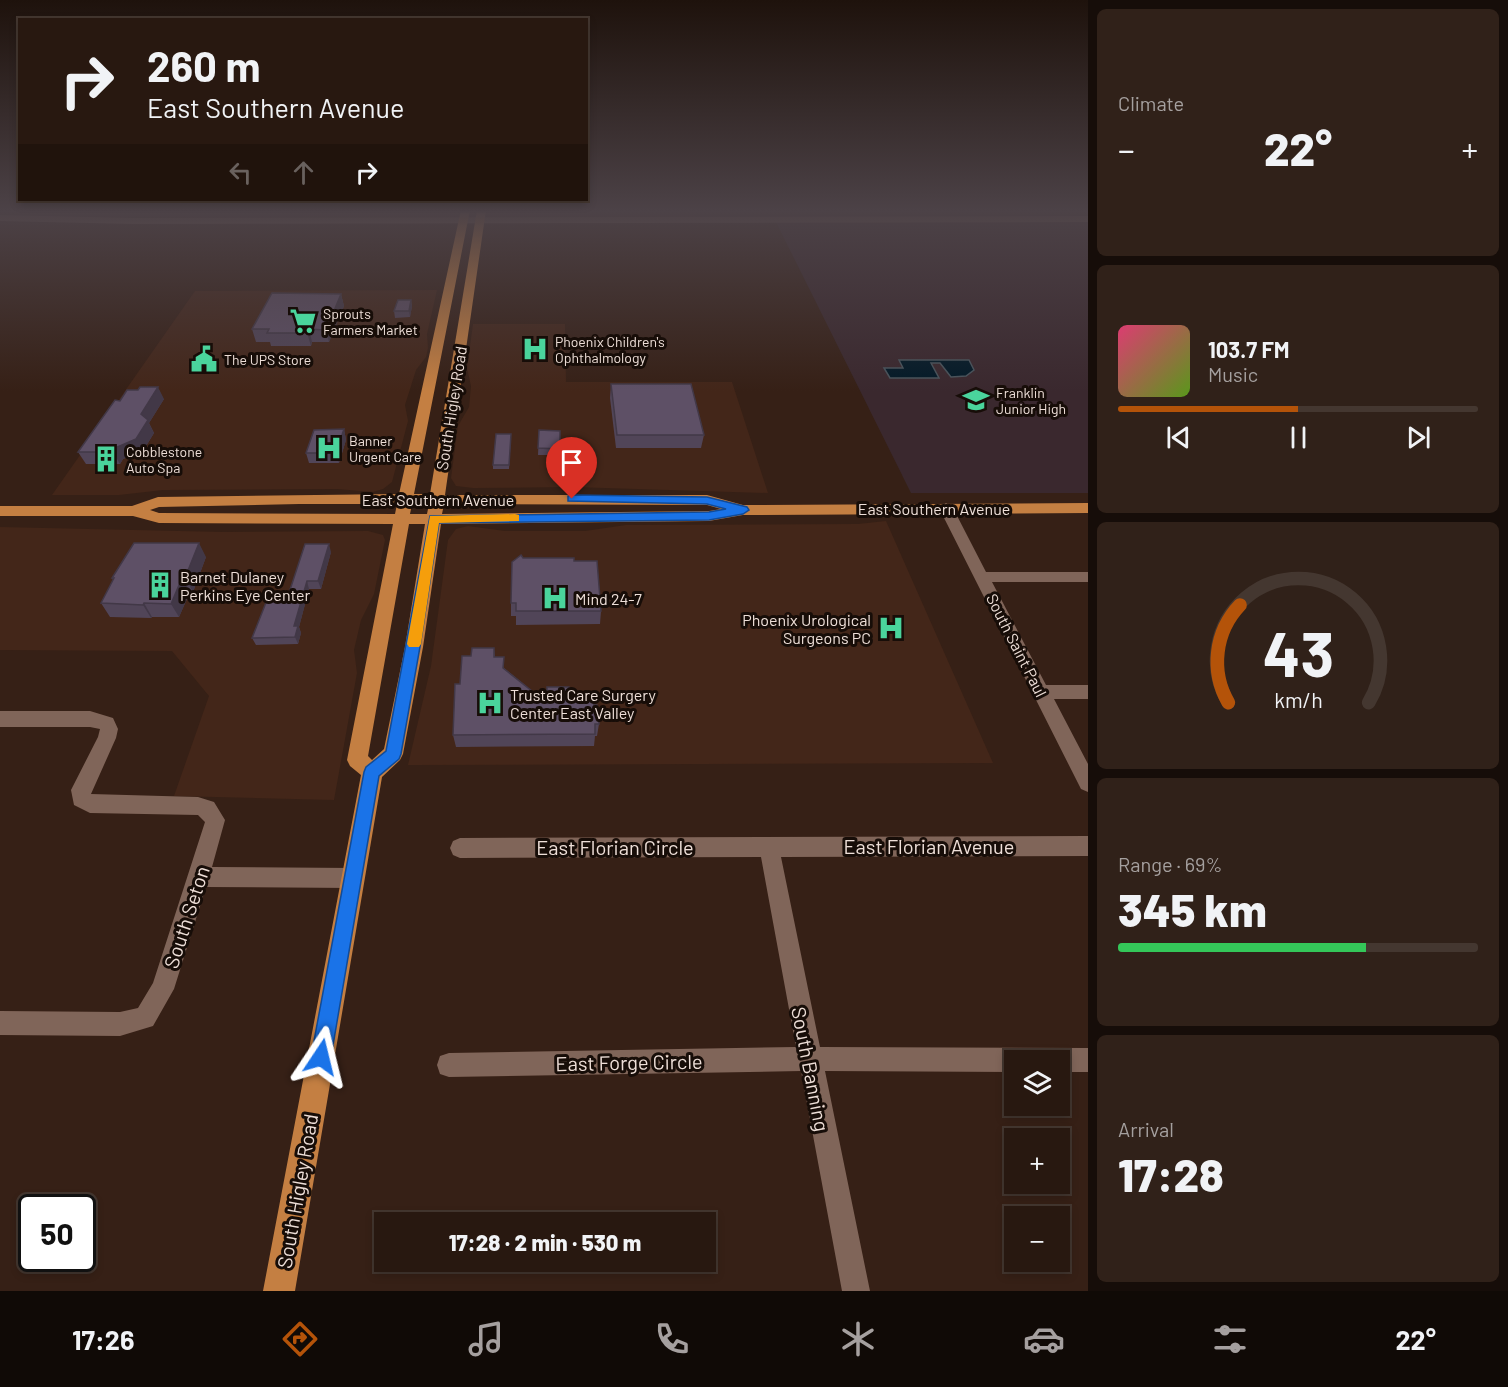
<!DOCTYPE html>
<meta charset="utf-8">
<style>
:root{--surface:#281810;--page:#302119;--text:#f1f3f6;--muted:#a5a09f;--line:#443730;--accent:#b45309}
body{margin:0;font-family:Barlow,sans-serif;background:var(--page);color:var(--text);height:100vh;display:flex;flex-direction:column;font-size:22px;white-space:nowrap}
*{box-sizing:border-box;margin:0}
p{font-size:20px;color:var(--muted)}
.icon{flex:none;width:33px;height:33px;fill:none;stroke:currentColor;stroke-width:2;stroke-linecap:round;stroke-linejoin:round}
.map{position:relative;flex:1;overflow:hidden}
.drawer{display:flex;flex-direction:column;gap:9px;padding:9px;background:#160d09;width:420px}
.drawer>*{flex:none}
.hud{position:absolute;left:18px;top:18px;width:570px;height:183px;border-radius:0px;box-shadow:0 3px 9px #0003,0 0 0 2px var(--line);background:#281810;color:var(--text);overflow:hidden}
.fabs{position:absolute;left:1004px;top:1050px;display:grid;gap:12px}
.fabs a{display:grid;place-items:center;width:66px;height:66px;border-radius:0px;background:var(--surface);box-shadow:0 3px 9px #0003,0 0 0 2px var(--line);font-size:30px}
.speed{position:absolute;left:18px;top:1194px;display:flex;gap:12px;font-size:30px;font-weight:700;text-align:center}
.speed>*{display:grid;place-content:center;width:78px;height:78px;border-radius:50%;background:var(--surface);box-shadow:0 3px 9px #0003,0 0 0 2px var(--line);line-height:1}
.speed .limit{border:3px solid #111;border-radius:9px;background:#fff;color:#111}
.pin{position:absolute;display:grid;place-items:center;width:51px;height:51px;color:#fff;margin:-62px -26px;border-radius:50% 50% 50% 0;rotate:-45deg;box-shadow:0 0 6px #0007}
.pin .icon{rotate:45deg}
.me{position:absolute;width:66px;margin:-33px;rotate:10deg;stroke-linejoin:round;filter:drop-shadow(0 0 4px #0008)}
.turn{display:flex;align-items:center;gap:21px;height:126px;padding:0 30px;font-size:27px}
.turn .icon{width:78px;height:78px;stroke-width:2.5}
.turn b{display:block;font-size:42px;line-height:51px}
.lanes{display:flex;align-items:center;height:57px;padding:0 30px;background:#0003;justify-content:center;gap:30px;direction:ltr}
.lanes .off{opacity:.35}
.big{font-size:45px;font-weight:800;line-height:1.1}
.drawer .widget{flex:1;display:flex;flex-direction:column;justify-content:center;gap:9px;min-width:0;padding:0 21px;border-radius:9px;background:var(--page)}
.drawer .dial{align-items:center;gap:0}
.dial svg{height:156px;overflow:visible;fill:none;stroke:var(--line);stroke-width:7;stroke-linecap:round;text-anchor:middle}
.dial text{fill:var(--text);stroke:none}
.song{display:flex;align-items:center;gap:18px}
.cover{width:72px;height:72px;border-radius:9px;background:linear-gradient(135deg,hsl(340 70% 55%),hsl(90 70% 35%))}
.played{height:6px;border-radius:3px;background:linear-gradient(90deg,var(--accent) 50%,var(--line) 50%)}
.keys{display:flex;justify-content:space-around;direction:ltr}
.heat{display:flex;justify-content:space-between;align-items:center;font-size:33px;direction:ltr}
.charge{height:9px;border-radius:4px;background:linear-gradient(90deg,#34c759 69%,var(--line) 0)}
.trip{position:absolute;left:374px;top:1212px;width:342px;height:60px;border-radius:0px;background:var(--surface);box-shadow:0 3px 9px #0003,0 0 0 2px var(--line);font-weight:800;line-height:60px;text-align:center}
.menu{display:flex;height:96px;justify-content:space-around;align-items:center;background:#100a06;color:var(--muted)}
.menu .icon{width:42px;height:42px}
.menu .selected{color:var(--accent)}
.menu b{font-size:27px;color:var(--text)}
main{display:flex;flex:1;min-height:0}
.map>svg:first-child{display:block}
.built{fill:#432619}
.education{fill:#3a282e}
.water{fill:#021927;stroke:#49545c;stroke-width:1.5}
.lines{fill:none;stroke-linecap:round;stroke-linejoin:round}
.minor{fill:#806559;fill-rule:evenodd}
.major{fill:#c47f42;fill-rule:evenodd}
.wall{fill:#514558}
.shaded-wall{fill:#423847}
.building{fill:#5e5066;stroke:#423847;stroke-width:1.5}
.route{fill:#1a73e8;stroke:#114b97;stroke-width:1.5}
.slow{fill:#f59e0b}
.labels{text-anchor:middle;dominant-baseline:central;stroke-width:6;stroke-linejoin:round;paint-order:stroke}
.far-poi-label{font-size:14px;fill:#eedfd8;stroke:#170d08;text-anchor:start}
.street-label{font-size:16px;fill:#eedfd8;stroke:#170d08}
.poi-label{font-size:16px;fill:#eedfd8;stroke:#170d08;text-anchor:start}
.near-street-label{font-size:20px;fill:#eedfd8;stroke:#170d08}
</style>
<main>
<div class="map">
<svg width="1088" height="1291" viewBox="0 0 1088 1291">
<rect width="100%" height="100%" fill="#362016"/>
<path class="built" d="M306,210h153l-2,5 -7,2 -149,1z
M490,210h204l2,7h-199l-6,-2z
M437,290l-10,44 1,14 -2,9 -10,13 -11,35 3,16 -16,61 -9,7 -10,3 -36,-3 -174,1 -44,5h-67l143,-204z
M473,324h92l1,58h166l36,111 -195,-6 -100,1 -17,-2 -5,-8 7,-52 11,-19 2,-21 -4,-18z
M886,521l107,242 -585,2 23,-99 17,-126 8,-11 12,-3 37,5h80l41,-6 232,-1z
M0,527l223,5 145,-1 15,4 2,5 -11,54 -13,26 -7,30 3,23 -23,127 -160,-4 35,-100 -37,-45 -172,-1z"/>
<path class="education" d="M776,222h312v271h-177z"/>
<path class="water" d="M899,360h70l5,10 -8,6 -15,1 -11,-14h-9l8,15h-49l-6,-10h19z"/>
<g class="lines">
<path class="minor" d="M0,215l133,3 955,-2v6l-955,2 -133,-3z
M946,503l7,5 33,64h102v10h-96l54,103h42v14h-34l34,65v28l-7,-3 -142,-281z
M0,711h90l23,7 5,11 -2,9 -25,56 107,3 16,5 11,18 -13,47 141,1 7,3 3,7 -3,7 -7,3 -147,-1 -32,102 -21,37 -33,10 -120,-1v-24l120,1 18,-4 15,-25 52,-161 -7,-7 -108,-2 -16,-8 -3,-15 27,-53 2,-8 -10,-2h-90z
M1088,836v20l-307,1 39,190 268,1v24h-29v-12h-45v12l-189,-1 45,220h-28l-41,-220 -352,6 -9,-3 -3,-9 3,-9 9,-3 347,-6 -35,-190 -301,1 -7,-3 -3,-7 3,-7 7,-3z"/>
<path class="major" d="M461,210h9l-56,284h16l47,-284h9l-41,285h262l36,10 345,-2v10l-345,2 -34,6 -268,3 -18,123 -20,107 -3,6 -18,17 -87,514h-32l98,-516 -11,-9 -3,-6 46,-236 -234,-1 -26,-7h-133v-10h132l26,-9 241,-3zM299,504h98l-2,10 -236,-1 -9,-3 9,-3zM412,504h17l-2,10h-17zM444,504l263,1 14,4 -12,2 -267,3zM409,524h16l-20,123 -21,102 -12,11 -4,-4z"/>
</g>
<path class="wall" d="M341,294l3,12 -15,36h-17l-1,4h-40l-1,-4h-14l-4,-13z
M411,300l1,6 -2,11 -15,1 -1,-7z
M611,384l93,51 -3,13h-85l-6,-50z
M164,399l-15,24 5,10 -11,18 -20,8 -3,5h-34l-8,-12 42,-51z
M344,429l2,11 -7,23h-30l-3,-10z
M539,430l21,1v24h-22z
M511,438l-2,31h-16v-4z
M331,552l-10,37h-12l-10,38 2,6 -3,11 -42,1 -4,-7 18,-38 18,-4z
M206,557l-13,35h-3l-11,25h-27l-1,1 -41,-1 -9,-14 12,-23 -1,-2z
M523,558l51,3 27,50 -1,13 -84,1v-9h-5v-13z
M494,648l1,9 9,11 43,35 22,-7 25,9 5,19 -2,12h-2l-1,10 -138,1 -3,-12 7,-51 11,-28z"/>
<path class="shaded-wall" d="M429,210h9l-8,3z
M341,294l3,12 -15,36 -3,-12z
M411,300l1,6 -2,11 -1,-6z
M309,329l3,13 -1,4 -4,-13z
M158,387l6,12 -15,24 5,10 -11,18 -20,8 -3,5 -7,-12 28,-38z
M344,429l2,11 -7,23 -3,-10z
M199,543l7,14 -13,35 -8,-14z
M329,544l2,8 -10,37 -3,-8z
M182,578l8,14 -11,25 -8,-13z
M307,581l2,8 -10,38 2,6 -3,11 -3,-7 -1,-11z
M144,603l8,14 -1,1 -8,-13z"/>
<path class="building" d="M272,293l69,1 -15,36 -17,-1 -2,4h-40l2,-4h-17z
M398,300h13l-2,11h-15z
M611,384h80l13,51h-87z
M140,387h18l-17,27 7,6 -12,19 -19,8 -4,5h-35l37,-52 5,1 7,-11h11z
M344,429l-8,24h-30l8,-23z
M539,430l21,1v18l-22,-1z
M496,434h15l-2,31h-16z
M134,543h65l-14,35h-3l-11,26 -27,-1 -1,2 -42,-2 13,-25h-2z
M305,544h24l-11,37h-11l-13,45h4l-3,11 -43,1 15,-38h3l2,-4h16z
M521,555l2,3h51v3h23l4,50h-85v-8h-5l1,-41z
M472,648h22v9h10l-1,11 44,35v-16h22v9h24l1,9h3l2,19h-4v10l-142,1 2,-51h5l2,-28h9z"/>
<linearGradient id="sky" x2="0" y2="1"><stop stop-color="#1e120c"/><stop offset="0.54" stop-color="#4c4247"/><stop offset="1" stop-color="#4c4247" stop-opacity="0"/></linearGradient>
<rect width="1088" height="391" fill="url(#sky)"/>
<path class="route" d="M572,495l135,2 40,10 2,3 -6,4 -34,6 -270,3 -19,124 -19,107 -2,5 -20,17 -48,281 -3,7 -7,3 -7,-3 -3,-7 53,-285 2,-5 20,-16 44,-235 279,-4 17,-3 -19,-5 -139,-3v-5z"/>
<path class="slow" d="M515,514l4,1v6l-80,2 -18,121 -2,3h-10l-2,-3 23,-128z"/>
<defs>
<g id="supermarket-bare" transform="scale(2.07)"><path d="M-6-5.5h2.5l.6 2H6L4.5 2H-2.5L-4.4-4H-6ZM-1.5 3.2a1.3 1.3 0 1 0 .1 0ZM3 3.2a1.3 1.3 0 1 0 .1 0Z" fill="#4ad49c" stroke="#170d08" stroke-width="2.5" paint-order="stroke"/></g>
<g id="hospital-bare" transform="scale(2.07)"><path d="M-5-5h3v3.5h4V-5h3V5h-3V1.5h-4V5h-3Z" fill="#4ad49c" stroke="#170d08" stroke-width="2.5" paint-order="stroke"/></g>
<g id="civic-bare" transform="scale(2.07)"><path d="M-.6-6.5H3V-4.5H.6V-3L4-1V1h2V6H-6V1h2V-1L-.6-3ZM-1.2 2.5V6h2.4V2.5Z" fill="#4ad49c" stroke="#170d08" stroke-width="2.5" paint-order="stroke"/></g>
<g id="school-bare" transform="scale(2.07)"><path d="M0-5L7-2L0 1L-7-2ZM-4 1L0 2.5L4 1V4Q0 6-4 4Z" fill="#4ad49c" stroke="#170d08" stroke-width="2.5" paint-order="stroke"/></g>
<g id="building-bare" transform="scale(2.07)"><path d="M-4-6H4V6H1V3H-1V6H-4ZM-2.5-4.3h1.7v1.8h-1.7ZM.8-4.3h1.7v1.8H.8ZM-2.5-1h1.7V.8h-1.7ZM.8-1h1.7V.8H.8Z" fill="#4ad49c" stroke="#170d08" stroke-width="2.5" paint-order="stroke"/></g>
</defs>
<g fill-rule="evenodd">
<use href="#supermarket-bare" x="303" y="321"/>
<use href="#hospital-bare" x="535" y="349"/>
<use href="#civic-bare" x="204" y="359"/>
<use href="#school-bare" x="976" y="400"/>
<use href="#hospital-bare" x="329" y="448"/>
<use href="#building-bare" x="106" y="459"/>
<use href="#building-bare" x="160" y="585"/>
<use href="#hospital-bare" x="555" y="598"/>
<use href="#hospital-bare" x="891" y="628"/>
<use href="#hospital-bare" x="490" y="703"/>
</g>
<g class="labels">
<g class="far-poi-label">
<text x="323" y="313">Sprouts<tspan x="323" dy="16">Farmers Market</tspan></text>
<text x="555" y="341">Phoenix Children's<tspan x="555" dy="16">Ophthalmology</tspan></text>
<text x="224" y="359">The UPS Store</text>
<text x="996" y="392">Franklin<tspan x="996" dy="16">Junior High</tspan></text>
<text x="349" y="440">Banner<tspan x="349" dy="16">Urgent Care</tspan></text>
<text x="126" y="451">Cobblestone<tspan x="126" dy="16">Auto Spa</tspan></text>
</g>
<g class="street-label">
<text transform="translate(451 408) rotate(-81)">South Higley Road</text>
<text x="438" y="499">East Southern Avenue</text>
<text x="934" y="508">East Southern Avenue</text>
<text transform="translate(1017 645) rotate(63)">South Saint Paul</text>
</g>
<g class="poi-label">
<text x="180" y="576">Barnet Dulaney<tspan x="180" dy="18">Perkins Eye Center</tspan></text>
<text x="575" y="598">Mind 24-7</text>
<text x="871" y="619" text-anchor="end">Phoenix Urological<tspan x="871" dy="18">Surgeons PC</tspan></text>
<text x="510" y="694">Trusted Care Surgery<tspan x="510" dy="18">Center East Valley</tspan></text>
</g>
<g class="near-street-label">
<text x="929" y="846">East Florian Avenue</text>
<text x="615" y="847">East Florian Circle</text>
<text transform="translate(186 917) rotate(-72)">South Seton</text>
<text transform="translate(629 1062) rotate(-1)">East Forge Circle</text>
<text transform="translate(811 1069) rotate(79)">South Banning</text>
<text transform="translate(297 1191) rotate(-80)">South Higley Road</text>
</g>
</g>
</svg>
<div class="fabs">
<a><svg class="icon" aria-label="layers" viewBox="0 0 24 24"><path d="M12 4l9 5-9 5-9-5zM3 14l9 5 9-5"/></svg></a>
<a>+</a>
<a>−</a>
</div>
<div class="speed"><div class="limit">50</div></div>
<div class="pin" style="left:572px;top:499px;background:#d93025"><svg class="icon" aria-label="arrive" viewBox="0 0 24 24"><path d="M6 21V4h12l-3 4 3 4H6"/></svg></div>
<svg class="me" style="left:321px;top:1057px" viewBox="-20 -20 40 40"><path d="M0-17L14 15 0 8-14 15z" fill="#1a73e8" stroke="#fff" stroke-width="4"/></svg>
<div class="trip">17:28 · 2 min · 530 m</div>
<div class="hud">
<div class="turn"><svg class="icon" aria-label="right" viewBox="0 0 24 24"><path d="M7 20v-9h11M14 6l5 5-5 5"/></svg><div><b>260 m</b>East Southern Avenue</div></div>
<div class="lanes"><svg class="icon off" aria-label="left" viewBox="0 0 24 24"><path d="M17 20v-9H6M10 6l-5 5 5 5"/></svg><svg class="icon off" aria-label="ahead" viewBox="0 0 24 24"><path d="M12 20V5M6 11l6-6 6 6"/></svg><svg class="icon" aria-label="right" viewBox="0 0 24 24"><path d="M7 20v-9h11M14 6l5 5-5 5"/></svg></div>
</div>
</div>
<section class="drawer">
<div class="widget"><p>Climate</p>
<div class="heat"><a>−</a><b class="big">22°</b><a>+</a></div>
</div>
<div class="widget">
<div class="song"><i class="cover"></i><div><b>103.7 FM</b><p>Music</p></div></div>
<div class="played"></div>
<div class="keys"><svg class="icon" aria-label="previous" viewBox="0 0 24 24"><path d="M18 5L8 12l10 7zM5 5v14"/></svg><svg class="icon" aria-label="pause" viewBox="0 0 24 24"><path d="M8 5v14M16 5v14"/></svg><svg class="icon" aria-label="next" viewBox="0 0 24 24"><path d="M6 5l10 7-10 7zM19 5v14"/></svg></div>
</div>
<div class="widget dial"><svg viewBox="0 0 100 80">
<path d="M14 69A42 42 0 1 1 86 69"/>
<path d="M14 69A42 42 0 0 1 20 19" stroke="#b45309"/>
<text x="50" y="56" font-size="32" font-weight="700">43</text>
<text x="50" y="72" font-size="11">km/h</text>
</svg></div>
<div class="widget"><p>Range · 69%</p><b class="big">345 km</b><div class="charge"></div></div>
<div class="widget"><p>Arrival</p><b class="big">17:28</b></div>
</section>
</main>
<nav class="menu">
<b>17:26</b>
<svg class="icon selected" aria-label="directions" viewBox="0 0 24 24"><path d="M12 3l9 9-9 9-9-9zM9 14v-3h6M13 9l2 2-2 2"/></svg>
<svg class="icon" aria-label="music" viewBox="0 0 24 24"><path d="M9 18V5l10-2v13"/><circle cx="6" cy="18" r="3"/><circle cx="16" cy="16" r="3"/></svg>
<svg class="icon" aria-label="phone" viewBox="0 0 24 24"><path d="M5 4h4l2 5-3 2q2 4 5 5l2-3 5 2v4C11 20 4 13 5 4z"/></svg>
<svg class="icon" aria-label="climate" viewBox="0 0 24 24"><path d="M12 3v18M4 7l16 10M4 17L20 7"/></svg>
<svg class="icon" aria-label="car" viewBox="0 0 24 24"><path d="M5 17H2v-5l4-1 3-4h7l3 4 3 1v5h-3M9 17h6M6 11h13"/><circle cx="7" cy="17" r="2"/><circle cx="17" cy="17" r="2"/></svg>
<svg class="icon" aria-label="filters" viewBox="0 0 24 24"><path d="M4 7h16M4 17h16"/><circle cx="9" cy="7" r="2"/><circle cx="15" cy="17" r="2"/></svg>
<b>22°</b>
</nav>
